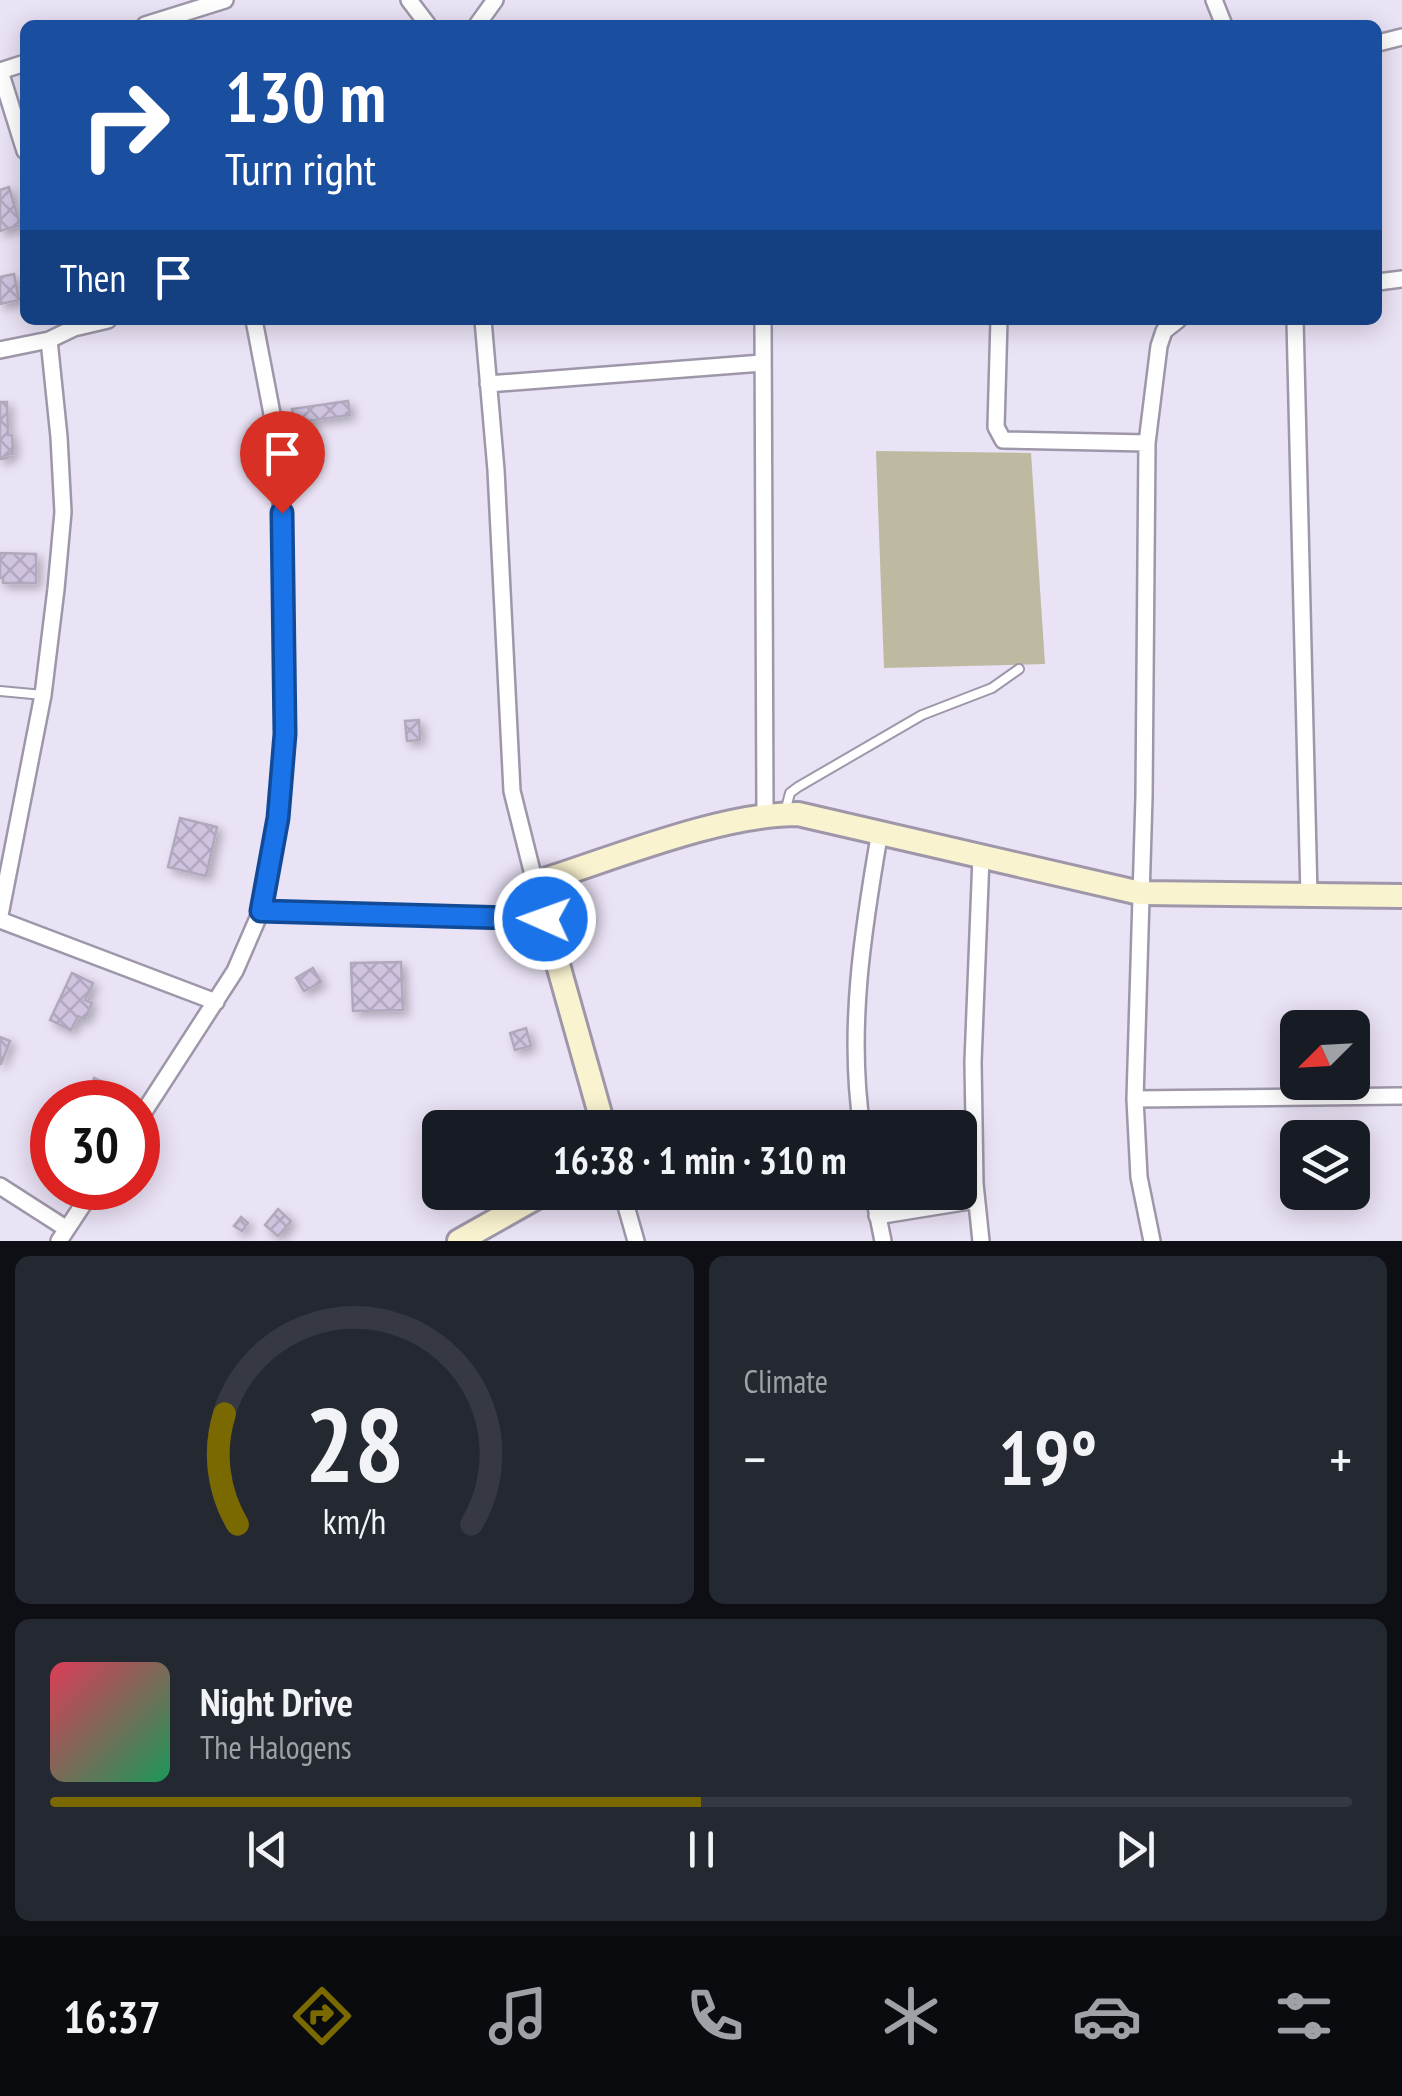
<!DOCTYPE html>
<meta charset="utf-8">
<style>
:root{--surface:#171b24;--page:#242831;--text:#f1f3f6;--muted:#9ea1a6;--line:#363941;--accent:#7a6900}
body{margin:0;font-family:"PT Sans Narrow",sans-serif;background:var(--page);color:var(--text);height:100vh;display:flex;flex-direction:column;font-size:38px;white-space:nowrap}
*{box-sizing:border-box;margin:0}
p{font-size:32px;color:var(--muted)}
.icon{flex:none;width:55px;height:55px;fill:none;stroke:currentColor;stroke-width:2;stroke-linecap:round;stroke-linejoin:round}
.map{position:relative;height:1241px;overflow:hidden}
.drawer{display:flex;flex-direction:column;gap:15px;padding:15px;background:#0d0f14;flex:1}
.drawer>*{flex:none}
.guide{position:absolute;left:20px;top:20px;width:1362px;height:305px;border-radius:15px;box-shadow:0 5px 25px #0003;background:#1a4fa0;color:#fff;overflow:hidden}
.needle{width:65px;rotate:246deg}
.fabs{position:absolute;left:1280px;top:1010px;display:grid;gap:20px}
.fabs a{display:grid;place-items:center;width:90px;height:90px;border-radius:15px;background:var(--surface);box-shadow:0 5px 25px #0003;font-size:50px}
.speed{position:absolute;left:30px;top:1080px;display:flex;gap:20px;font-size:50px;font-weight:700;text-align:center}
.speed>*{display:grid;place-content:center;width:130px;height:130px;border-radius:50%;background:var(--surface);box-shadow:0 5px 25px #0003;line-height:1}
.speed .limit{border:15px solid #d22;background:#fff;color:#111}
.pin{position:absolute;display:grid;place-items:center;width:85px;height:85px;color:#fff;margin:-102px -42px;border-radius:50% 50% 50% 0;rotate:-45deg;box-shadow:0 0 10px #0007}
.pin .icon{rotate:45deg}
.me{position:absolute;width:110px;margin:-55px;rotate:272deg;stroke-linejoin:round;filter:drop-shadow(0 0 8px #0008)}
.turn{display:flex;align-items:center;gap:35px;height:210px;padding:0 40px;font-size:45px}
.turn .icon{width:130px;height:130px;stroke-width:2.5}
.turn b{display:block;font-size:70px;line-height:85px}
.then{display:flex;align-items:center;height:95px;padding:0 40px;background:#0003;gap:20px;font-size:38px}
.big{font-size:75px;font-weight:800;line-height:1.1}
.drawer .card{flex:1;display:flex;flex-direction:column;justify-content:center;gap:15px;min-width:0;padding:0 35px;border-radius:15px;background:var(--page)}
.drawer .dial{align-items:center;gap:0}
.dial svg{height:260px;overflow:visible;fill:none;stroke:var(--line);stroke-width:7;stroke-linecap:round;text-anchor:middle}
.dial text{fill:var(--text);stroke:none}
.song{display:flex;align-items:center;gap:30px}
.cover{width:120px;height:120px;border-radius:15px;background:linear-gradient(135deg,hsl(350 70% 55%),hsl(150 70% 35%))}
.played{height:10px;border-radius:5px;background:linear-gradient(90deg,var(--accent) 50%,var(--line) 50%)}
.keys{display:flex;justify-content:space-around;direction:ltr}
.heat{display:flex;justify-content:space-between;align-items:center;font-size:55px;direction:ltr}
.drawer .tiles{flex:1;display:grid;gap:15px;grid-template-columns:1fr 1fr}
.card:last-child{grid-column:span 2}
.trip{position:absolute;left:422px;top:1110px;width:555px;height:100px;border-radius:15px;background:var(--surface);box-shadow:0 5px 25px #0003;font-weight:800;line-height:100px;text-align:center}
.tab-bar{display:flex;height:160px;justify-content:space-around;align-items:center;background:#090b0e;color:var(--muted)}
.tab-bar .icon{width:70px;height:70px}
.tab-bar .active{color:var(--accent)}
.tab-bar b{font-size:45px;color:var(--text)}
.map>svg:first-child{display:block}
.grass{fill:#beb9a1}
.building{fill:url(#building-cross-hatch);stroke:#b0a9bb;stroke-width:2.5;filter:url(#shadow)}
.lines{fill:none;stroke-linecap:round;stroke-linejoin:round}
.lane-casing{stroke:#9e97a9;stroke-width:12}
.street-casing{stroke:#9e97a9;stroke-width:20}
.secondary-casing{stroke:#9e97a9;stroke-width:28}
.lane{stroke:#fff;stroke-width:8}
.street{stroke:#fff;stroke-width:15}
.secondary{stroke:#faf3d0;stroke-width:22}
.route-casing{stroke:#114b97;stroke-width:25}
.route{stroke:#1a73e8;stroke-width:18}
</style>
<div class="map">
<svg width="1402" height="1241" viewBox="0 0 1402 1241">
<defs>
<pattern id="building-cross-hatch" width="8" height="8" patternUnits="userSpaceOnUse" patternTransform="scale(2.5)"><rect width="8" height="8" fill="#cfc3e0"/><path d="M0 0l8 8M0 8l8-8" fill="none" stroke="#b1a7c0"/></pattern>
<filter id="shadow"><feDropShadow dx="4.5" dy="4.5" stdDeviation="5" flood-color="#0004"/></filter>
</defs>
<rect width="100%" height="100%" fill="#eae2f5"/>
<path class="grass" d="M876,451l155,2 14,211 -161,4z"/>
<path class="building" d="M9,187l11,38 -20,6v-41z
M14,274l5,26 -19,4v-27z
M348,401l2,14 -56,8 -2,-14z
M0,402h7l1,33h4l1,19h-6l1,4 -8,1z
M308,436l3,17 -13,2 -3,-18z
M0,553l36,1v29h-33v-5h-3z
M419,720l1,20 -13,1 -2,-20z
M180,818l37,9 -11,49 -38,-9z
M401,962l2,48 -50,1 -2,-48z
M313,968l8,14 -17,9 -8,-13z
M72,973l21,10 -8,17 7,3 -7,16 -7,-3 -7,14 -21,-10z
M526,1028l5,18 -16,4 -5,-17z
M0,1037l10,4 -9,23h-1z
M94,1078l27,12 -5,12 -28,-11z
M278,1209l13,12 -13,15 -13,-11z
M241,1217l7,6 -6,8 -8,-5z"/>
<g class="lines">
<g class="lane-casing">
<path id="lane" d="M0,691l43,4
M785,812l5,-19 8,-6 124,-72 70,-27 27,-19"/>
</g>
<g class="street-casing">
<path id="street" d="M409,0l19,25
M1214,0l10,25
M145,25l80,-25
M477,25l18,-25
M1378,43l24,-6
M0,71l25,80
M0,71l25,-8
M1378,282l24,-3
M483,320l13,150 16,321 23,92
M763,320l2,494
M999,320l-3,107 7,13 144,3
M1295,320l14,576
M0,350l49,-10 25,-12 34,-8
M488,384l274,-21
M261,911l284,8
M0,915l43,-220 13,-106 7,-77 -4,-75 -10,-97
M0,920l216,82
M1135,1099l267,-3
M138,1121l97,-150 26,-60 17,-93 7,-84 -3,-221 -9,-94 -19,-99
M862,1128c-15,-99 1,-199 18,-297
M0,1186l67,43
M622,1192l14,49
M873,1192l10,49
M877,1216l99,-16
M59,1241l35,-53
M981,1241l-6,-57 -2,-122 8,-205
M1152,1241l-13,-64 -4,-78 9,-302 3,-354 12,-97 5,-15 14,-11"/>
</g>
<g class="secondary-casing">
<path id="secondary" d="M604,1128l-69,-245c77,-24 184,-69 263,-69l342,79 262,3
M459,1241l87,-49"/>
</g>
<use href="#lane" class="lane"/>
<use href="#street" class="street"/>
<use href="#secondary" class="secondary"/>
</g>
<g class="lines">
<g class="route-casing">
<path id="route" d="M282,513l3,221 -7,84 -17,93 284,8"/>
</g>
<use href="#route" class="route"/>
</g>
</svg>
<div class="fabs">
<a><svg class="needle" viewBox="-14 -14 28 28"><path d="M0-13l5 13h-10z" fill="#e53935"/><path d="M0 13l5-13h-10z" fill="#9ea1a6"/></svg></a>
<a><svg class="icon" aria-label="layers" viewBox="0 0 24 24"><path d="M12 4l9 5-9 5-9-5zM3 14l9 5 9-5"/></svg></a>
</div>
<div class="speed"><div class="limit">30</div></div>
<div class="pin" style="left:282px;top:513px;background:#d93025"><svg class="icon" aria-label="arrive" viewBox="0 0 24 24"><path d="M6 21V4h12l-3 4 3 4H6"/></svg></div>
<svg class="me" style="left:545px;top:919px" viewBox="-20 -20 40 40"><circle r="17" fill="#1a73e8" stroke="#fff" stroke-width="3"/><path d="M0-11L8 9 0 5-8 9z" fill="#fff"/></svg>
<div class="trip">16:38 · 1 min · 310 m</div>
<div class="guide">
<div class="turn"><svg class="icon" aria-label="right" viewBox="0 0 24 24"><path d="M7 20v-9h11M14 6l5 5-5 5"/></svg><div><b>130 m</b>Turn right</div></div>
<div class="then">Then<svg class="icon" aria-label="arrive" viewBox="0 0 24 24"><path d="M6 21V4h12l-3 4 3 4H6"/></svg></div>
</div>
</div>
<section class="drawer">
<div class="tiles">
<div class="card dial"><svg viewBox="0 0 100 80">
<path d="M14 69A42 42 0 1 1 86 69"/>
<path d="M14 69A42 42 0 0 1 10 35" stroke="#7a6900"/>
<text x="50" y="56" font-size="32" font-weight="700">28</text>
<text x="50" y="72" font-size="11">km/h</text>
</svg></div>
<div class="card"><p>Climate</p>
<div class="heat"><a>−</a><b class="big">19°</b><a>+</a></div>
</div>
<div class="card">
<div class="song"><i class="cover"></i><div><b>Night Drive</b><p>The Halogens</p></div></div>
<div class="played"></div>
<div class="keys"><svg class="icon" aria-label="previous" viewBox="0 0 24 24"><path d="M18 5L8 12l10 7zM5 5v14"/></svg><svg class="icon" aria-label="pause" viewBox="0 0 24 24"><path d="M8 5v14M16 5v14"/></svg><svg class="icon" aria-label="next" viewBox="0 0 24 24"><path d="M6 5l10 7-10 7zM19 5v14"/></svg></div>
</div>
</div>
</section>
<nav class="tab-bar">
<b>16:37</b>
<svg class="icon active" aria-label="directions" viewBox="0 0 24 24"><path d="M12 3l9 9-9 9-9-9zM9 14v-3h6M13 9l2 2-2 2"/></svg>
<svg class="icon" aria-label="music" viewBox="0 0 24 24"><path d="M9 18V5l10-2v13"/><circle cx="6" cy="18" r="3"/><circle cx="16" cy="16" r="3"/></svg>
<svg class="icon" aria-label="phone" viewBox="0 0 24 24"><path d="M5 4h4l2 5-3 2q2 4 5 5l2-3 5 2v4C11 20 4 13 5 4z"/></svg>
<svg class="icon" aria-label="climate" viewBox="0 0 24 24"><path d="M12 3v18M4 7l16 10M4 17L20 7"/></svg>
<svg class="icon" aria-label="car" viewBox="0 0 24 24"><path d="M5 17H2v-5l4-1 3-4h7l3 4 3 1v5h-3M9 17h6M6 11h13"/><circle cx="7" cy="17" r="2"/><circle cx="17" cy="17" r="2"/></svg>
<svg class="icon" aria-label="filters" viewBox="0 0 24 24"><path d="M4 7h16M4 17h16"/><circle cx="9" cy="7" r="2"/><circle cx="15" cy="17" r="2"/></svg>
</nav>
